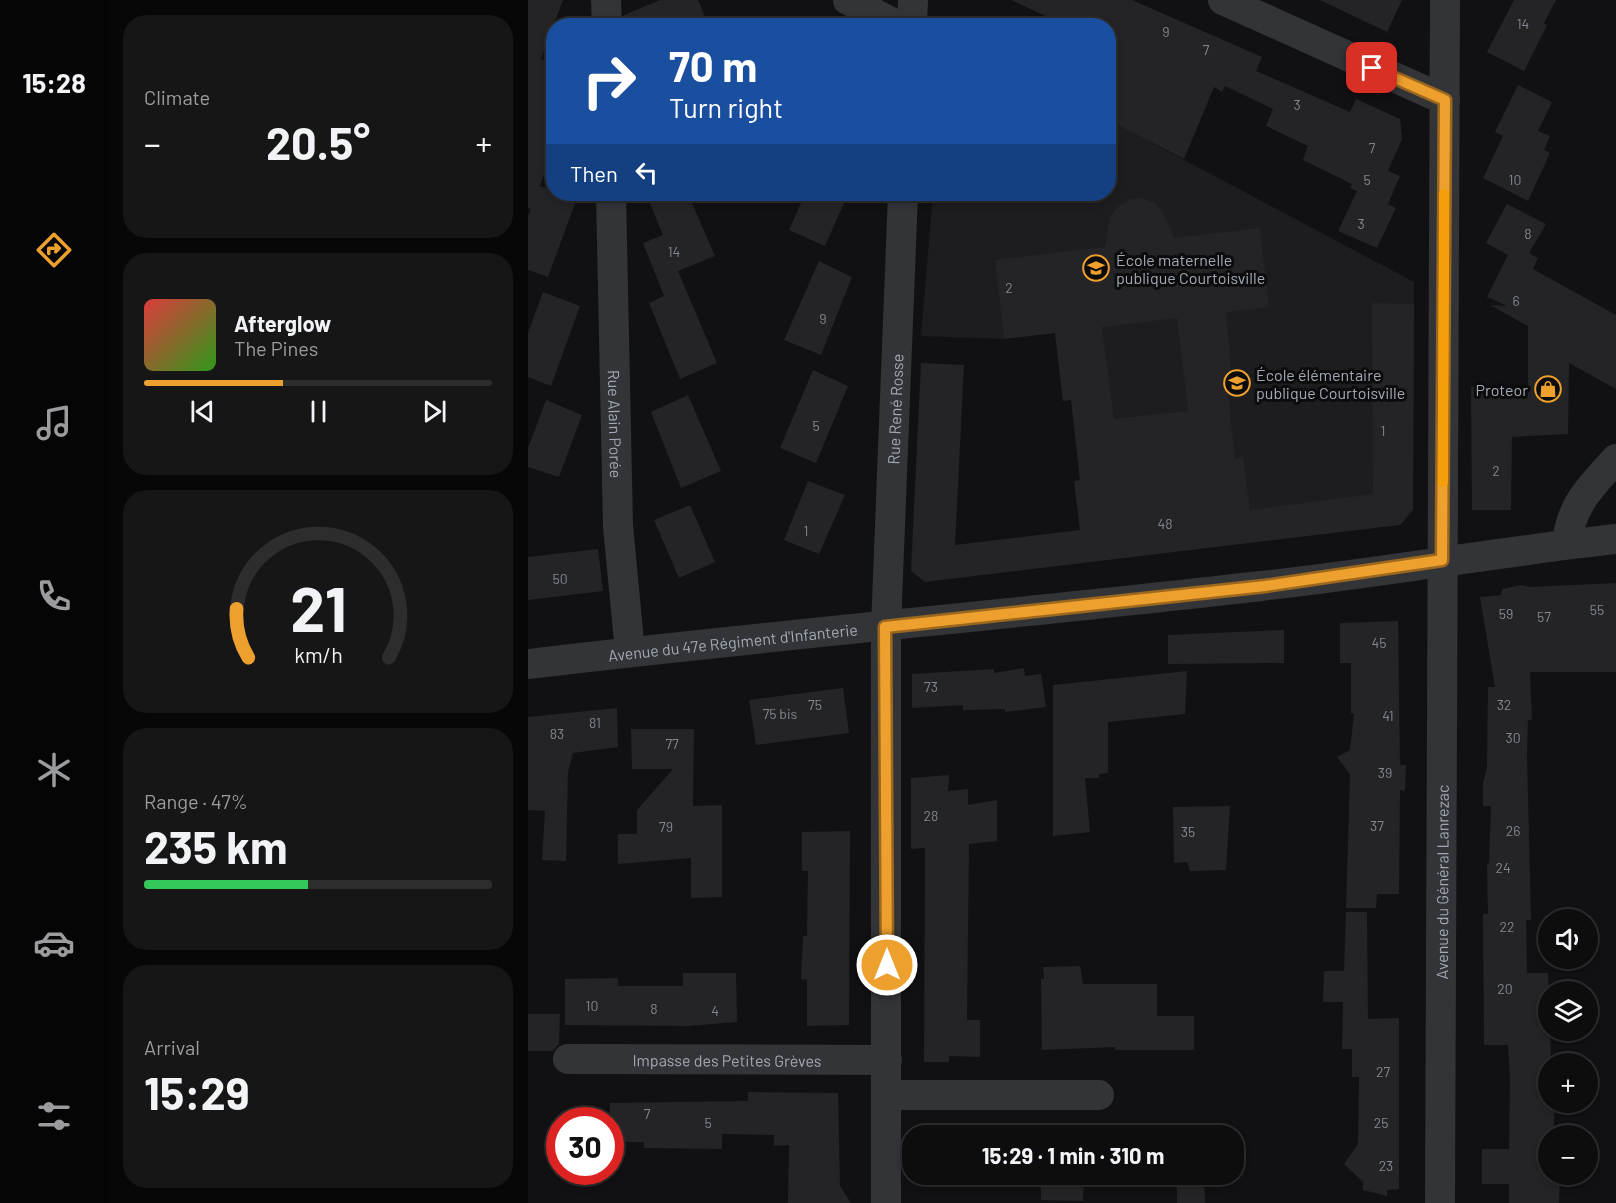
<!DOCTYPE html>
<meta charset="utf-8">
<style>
:root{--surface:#0d0d0e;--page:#161617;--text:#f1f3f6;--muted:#9a9c9e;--line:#2d2d2e;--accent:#eea02e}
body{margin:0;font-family:Barlow,sans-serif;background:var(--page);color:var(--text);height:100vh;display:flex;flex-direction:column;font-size:22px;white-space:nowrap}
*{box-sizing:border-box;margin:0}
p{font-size:20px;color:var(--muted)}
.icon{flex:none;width:33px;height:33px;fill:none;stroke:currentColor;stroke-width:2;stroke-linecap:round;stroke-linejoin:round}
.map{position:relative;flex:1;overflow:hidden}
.details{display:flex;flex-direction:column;gap:15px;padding:15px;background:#070708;width:420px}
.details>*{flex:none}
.hud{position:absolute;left:18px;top:18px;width:570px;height:183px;border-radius:24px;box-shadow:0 3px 9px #0003,0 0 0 2px var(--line);background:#1a4fa0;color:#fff;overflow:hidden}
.controls{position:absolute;left:1010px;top:909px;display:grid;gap:12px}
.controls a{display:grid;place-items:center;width:60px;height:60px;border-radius:50%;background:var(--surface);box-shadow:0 3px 9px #0003,0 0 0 2px var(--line);font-size:30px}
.speed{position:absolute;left:18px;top:1107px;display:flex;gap:12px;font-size:30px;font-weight:700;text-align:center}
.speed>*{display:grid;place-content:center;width:78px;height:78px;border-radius:50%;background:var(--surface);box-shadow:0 3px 9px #0003,0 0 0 2px var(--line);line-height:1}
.speed .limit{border:9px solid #d22;background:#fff;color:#111}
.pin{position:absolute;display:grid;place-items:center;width:51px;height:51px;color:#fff;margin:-26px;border-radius:12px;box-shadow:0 3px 9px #0006}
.me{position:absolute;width:66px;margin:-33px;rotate:0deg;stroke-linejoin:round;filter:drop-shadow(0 0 4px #0008)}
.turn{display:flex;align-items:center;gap:21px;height:126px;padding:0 24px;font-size:27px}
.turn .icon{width:78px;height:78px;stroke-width:2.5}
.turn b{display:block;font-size:42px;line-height:51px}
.then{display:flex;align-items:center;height:57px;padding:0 24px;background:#0003;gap:12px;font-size:22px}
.big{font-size:45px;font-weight:700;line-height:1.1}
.details .card{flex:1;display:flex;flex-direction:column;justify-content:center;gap:9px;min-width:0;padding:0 21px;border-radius:24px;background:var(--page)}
.details .dial{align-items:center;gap:0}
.dial svg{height:156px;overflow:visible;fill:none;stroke:var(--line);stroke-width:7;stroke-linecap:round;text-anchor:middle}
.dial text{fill:var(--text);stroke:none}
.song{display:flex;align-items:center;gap:18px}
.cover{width:72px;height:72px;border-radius:9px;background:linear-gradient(135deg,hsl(0 70% 55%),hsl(110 70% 35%))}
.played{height:6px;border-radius:3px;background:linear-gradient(90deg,var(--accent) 40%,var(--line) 40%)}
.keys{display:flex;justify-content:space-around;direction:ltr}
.heat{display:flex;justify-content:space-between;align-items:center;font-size:33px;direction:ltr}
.charge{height:9px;border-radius:4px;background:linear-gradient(90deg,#34c759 47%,var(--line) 0)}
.trip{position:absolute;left:374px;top:1125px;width:342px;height:60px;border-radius:24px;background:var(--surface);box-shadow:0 3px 9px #0003,0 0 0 2px var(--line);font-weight:700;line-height:60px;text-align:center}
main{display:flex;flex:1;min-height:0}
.tab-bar{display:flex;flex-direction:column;width:108px;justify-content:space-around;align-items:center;background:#050506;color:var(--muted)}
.tab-bar .icon{width:42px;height:42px}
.tab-bar .active{color:var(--accent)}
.tab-bar b{font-size:27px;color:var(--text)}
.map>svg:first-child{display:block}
.built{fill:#1d1d20}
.building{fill:#242427;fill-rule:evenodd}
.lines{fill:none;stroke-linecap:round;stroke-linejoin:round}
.minor{stroke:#323438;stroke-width:30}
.route-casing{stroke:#9b681e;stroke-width:15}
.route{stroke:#eea02e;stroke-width:10}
.slow{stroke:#f59e0b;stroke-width:10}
.labels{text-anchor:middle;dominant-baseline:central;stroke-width:6;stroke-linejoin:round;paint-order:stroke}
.number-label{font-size:14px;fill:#82878f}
.poi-label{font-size:16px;fill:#a3a9b3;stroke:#0c0c0e;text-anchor:start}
.street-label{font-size:16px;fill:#a3a9b3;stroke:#0c0c0e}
</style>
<main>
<nav class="tab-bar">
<b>15:28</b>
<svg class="icon active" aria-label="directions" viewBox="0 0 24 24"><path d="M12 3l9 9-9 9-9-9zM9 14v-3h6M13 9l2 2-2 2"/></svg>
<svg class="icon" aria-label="music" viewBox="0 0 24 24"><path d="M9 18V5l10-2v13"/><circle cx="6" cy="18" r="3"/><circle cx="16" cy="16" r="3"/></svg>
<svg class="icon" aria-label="phone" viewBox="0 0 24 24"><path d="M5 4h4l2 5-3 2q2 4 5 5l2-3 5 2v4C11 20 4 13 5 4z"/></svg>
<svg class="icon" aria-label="climate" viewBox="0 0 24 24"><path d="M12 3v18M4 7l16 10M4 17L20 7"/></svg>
<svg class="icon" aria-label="car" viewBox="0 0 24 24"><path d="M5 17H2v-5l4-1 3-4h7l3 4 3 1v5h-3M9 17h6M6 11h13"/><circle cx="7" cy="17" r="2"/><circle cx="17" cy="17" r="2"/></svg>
<svg class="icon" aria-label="filters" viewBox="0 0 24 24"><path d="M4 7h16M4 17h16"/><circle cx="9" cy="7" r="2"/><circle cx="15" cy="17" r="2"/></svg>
</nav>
<section class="details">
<div class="card"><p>Climate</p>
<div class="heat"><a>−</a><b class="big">20.5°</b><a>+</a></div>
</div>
<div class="card">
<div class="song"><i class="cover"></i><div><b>Afterglow</b><p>The Pines</p></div></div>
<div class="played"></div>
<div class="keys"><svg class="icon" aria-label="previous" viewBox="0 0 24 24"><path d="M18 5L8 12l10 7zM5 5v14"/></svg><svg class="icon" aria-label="pause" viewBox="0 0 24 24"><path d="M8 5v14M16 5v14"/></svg><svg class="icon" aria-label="next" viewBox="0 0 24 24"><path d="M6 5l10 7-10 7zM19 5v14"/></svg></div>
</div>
<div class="card dial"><svg viewBox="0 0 100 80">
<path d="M14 69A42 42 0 1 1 86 69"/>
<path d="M14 69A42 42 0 0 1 8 44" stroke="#eea02e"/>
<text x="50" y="56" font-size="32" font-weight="700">21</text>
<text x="50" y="72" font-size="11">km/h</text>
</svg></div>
<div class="card"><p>Range · 47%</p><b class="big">235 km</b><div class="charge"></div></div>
<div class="card"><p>Arrival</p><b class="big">15:29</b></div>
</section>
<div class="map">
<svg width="1088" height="1203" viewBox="0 0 1088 1203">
<rect width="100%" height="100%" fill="#111113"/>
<path class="built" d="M581,120l305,162 -1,228 -167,33 -175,-143 -8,1 -8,-68 -51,6 -83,-3 12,-142h175z"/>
<path class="building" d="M0,0h35l-22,59 13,5v83l-14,39 14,4v4l23,4 -29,79 -20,-7v-54l3,-7 -3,-1z
M132,0h38l11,26h-85v-11z
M483,0h121l130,57 -6,14 94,41 6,-13 44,20 2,20 -14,32 12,5 -12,28 8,4 -19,40 -39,-17 19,-40 -7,-3 2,-4 -49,-24 5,-14 -42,-20 7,-17 -48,-23 -3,6 -8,-5 -30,72 -76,-39v-94h-41z
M792,0h82l-15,32z
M986,0h42l-12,23 3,2 -23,46 -37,-19z
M990,85l34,17 -14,29 12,5 -6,14 6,3 -22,48 -45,-23 20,-42 -8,-4z
M118,194h42l27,62 -37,15 39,92 -37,16 -31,-76 15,-7 -21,-53 20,-8z
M277,194h43l-23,52 -36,-16z
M614,198l13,5 8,9 11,26 86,-10 9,79 -43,5 6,68 -5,1 8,79 8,-4 7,54 123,-16 -1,-191 42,1 -1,206 -13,15 -475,57 -14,-11 10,-208 43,2 -9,180 125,-15 -6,-49 6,-1 -9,-80 -8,1 -8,-68 -51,6 -9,-79 110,-13 5,-30 9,-11 11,-7zM649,318l11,93 -74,8 -12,-92z
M979,204l39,20 -17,29 9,5 -5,11 83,46v74l-47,-26 -1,71 -56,3 -1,73h-39l-1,-123h57v-61l-38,-21 17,1 -20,-9 21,-42 -22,-12z
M291,261l33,16 -31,78 -37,-15z
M15,292l37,14 -29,80 -23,-9v-44z
M285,370l35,16 -32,77 -36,-15z
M160,395l33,76 -40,17 -30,-76z
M18,400l36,15 -23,62 -31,-10v-19z
M280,481l37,14 -26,59 -35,-14z
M162,505l25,57 -36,16 -25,-58z
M70,549l5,42 -75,9v-43z
M1088,583v89h-86l2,48h-4l-1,34 4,166h-5l1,53h21l3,87 6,-1v5h-9v38h7l-2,34h-5v38h12l-1,29h-50v-19h-27v-35h27l1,-69 -2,-35h-24l-1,-131h5l-1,-50 2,-1 2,-57h-8v-24l4,-15 1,-80h7l-15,-90 21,-2 1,-6 19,-4 9,2z
M870,621l2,144h6l-1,26 -5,-1 -1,104h-22l-1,14h-30l4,-134 -13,-17 13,-7 4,-36 -3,-1v-50h-11v-40z
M756,630v33l-116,1v-29z
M496,668l1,8 16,-2 5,33 -41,5v-3l-42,1v-5l-51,3v-34l82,-5v4z
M659,671l-2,43 -77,8v51l-9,1v4h-14l5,54 -37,4v-151z
M315,688l6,45 -93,12 -7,-45z
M89,708l1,39 -45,6 -5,19 -2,89 -24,-1 3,-49 -17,-1v-93z
M103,729h63l-1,77 29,-1v92l-31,1v-40l-73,6v-30h19v-24l36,-41h-41z
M421,775l-1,16 20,-2v16l29,-5v41l-28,3 -2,176h13v37l-31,-1v6h-25l1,-214 -14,1v-71z
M702,806l-4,64 -36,1 -3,-9 -13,1 -1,-56z
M322,831l-1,194 -42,1v-46l-6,-1 2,-43h4l1,-65h-6v-39z
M818,912h21l1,107 31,-1v171l-12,1v6l-24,-6v-8l-19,-18 14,-20 1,-67h-7v-28h-10l1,-47h-20l1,-31h20z
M552,966l3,18h74v32h37v34h-79v-3l-73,3 -1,-71h3l-1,-12z
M155,973h53l1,49 -48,4 -124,-1v-46l53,-1v8h65z
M0,1014h32l-1,30 -6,7h-25z
M220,1092l90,1 2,93 11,17h-63l1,-58 -15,1v-11l-52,-1v15l-78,-1v-6h-34v-39l138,-2z
M513,1174h43l-1,27 -42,-1z
M649,1174h27l1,29h-28z"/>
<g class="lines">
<g class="minor">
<path d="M78,0l1,26"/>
<path d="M320,0l51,26"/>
<path d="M695,0l222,100"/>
<path d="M384,26l1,-26"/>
<path id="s1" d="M83,194l7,332 12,126"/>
<path d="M1039,544c3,-38 24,-58 49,-85"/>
<path id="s2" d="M0,664c244,-29 489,-50 733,-78 119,-13 236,-34 355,-47"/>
<path id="s3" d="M40,1059l319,1"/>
<path d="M359,1095h212"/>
<path id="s4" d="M358,1203v-576l17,-433"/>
<path id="s5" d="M912,1203l5,-1203"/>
</g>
</g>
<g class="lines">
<g class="route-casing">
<path id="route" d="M359,965l-2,-338 380,-41 177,-26 3,-460 -73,-32"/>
</g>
<use href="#route" class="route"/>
<path class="slow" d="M915,482l1,-288"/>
</g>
<defs>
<g id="school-ring" transform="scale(1.35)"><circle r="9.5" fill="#0c0c0e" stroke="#eea02e" stroke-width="1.5"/><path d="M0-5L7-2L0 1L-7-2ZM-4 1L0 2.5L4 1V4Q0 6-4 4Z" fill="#eea02e"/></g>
<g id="shop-ring" transform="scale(1.35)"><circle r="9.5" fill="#0c0c0e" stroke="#eea02e" stroke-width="1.5"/><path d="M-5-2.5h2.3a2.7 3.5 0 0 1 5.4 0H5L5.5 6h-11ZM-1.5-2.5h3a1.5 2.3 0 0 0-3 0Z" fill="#eea02e"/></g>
</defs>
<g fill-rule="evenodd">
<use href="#school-ring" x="568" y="268"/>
<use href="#school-ring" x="709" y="383"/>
<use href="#shop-ring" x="1020" y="389"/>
</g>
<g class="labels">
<g class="number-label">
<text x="995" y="23">14</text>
<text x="638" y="31">9</text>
<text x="678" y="49">7</text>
<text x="769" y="104">3</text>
<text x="844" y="147">7</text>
<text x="839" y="179">5</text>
<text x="987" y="179">10</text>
<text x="833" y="223">3</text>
<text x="1000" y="233">8</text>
<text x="146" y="251">14</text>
<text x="481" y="287">2</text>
<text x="988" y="300">6</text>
<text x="295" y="318">9</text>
<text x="288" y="425">5</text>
<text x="855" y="430">1</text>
<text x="968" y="470">2</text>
<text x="637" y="523">48</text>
<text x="278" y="530">1</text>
<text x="32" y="578">50</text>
<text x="1069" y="609">55</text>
<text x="978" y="613">59</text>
<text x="1016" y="616">57</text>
<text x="851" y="642">45</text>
<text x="403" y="686">73</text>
<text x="287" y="704">75</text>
<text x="976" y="704">32</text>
<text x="252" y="713">75 bis</text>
<text x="860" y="715">41</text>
<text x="67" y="722">81</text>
<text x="29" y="733">83</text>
<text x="985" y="737">30</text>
<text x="144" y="743">77</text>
<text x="857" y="772">39</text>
<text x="403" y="815">28</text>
<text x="849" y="825">37</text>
<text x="138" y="826">79</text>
<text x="985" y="830">26</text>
<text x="660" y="831">35</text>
<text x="975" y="867">24</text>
<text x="979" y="926">22</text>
<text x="977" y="988">20</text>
<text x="64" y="1005">10</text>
<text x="126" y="1008">8</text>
<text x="187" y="1010">4</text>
<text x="855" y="1071">27</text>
<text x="119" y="1113">7</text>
<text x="180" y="1122">5</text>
<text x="853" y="1122">25</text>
<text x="858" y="1165">23</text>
</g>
<g class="poi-label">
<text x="588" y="259">École maternelle<tspan x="588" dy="18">publique Courtoisville</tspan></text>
<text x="728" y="374">École élémentaire<tspan x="728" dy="18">publique Courtoisville</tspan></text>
<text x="1000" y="389" text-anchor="end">Proteor</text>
</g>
<g class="street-label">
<text stroke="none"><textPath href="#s4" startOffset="794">Rue René Rosse</textPath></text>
<text stroke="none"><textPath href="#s1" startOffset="230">Rue Alain Porée</textPath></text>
<text stroke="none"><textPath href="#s2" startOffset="206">Avenue du 47e Régiment d'Infanterie</textPath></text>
<text stroke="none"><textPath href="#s5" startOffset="321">Avenue du Général Lanrezac</textPath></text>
<text stroke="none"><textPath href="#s3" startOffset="159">Impasse des Petites Grèves</textPath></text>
</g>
</g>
</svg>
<div class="controls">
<a><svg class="icon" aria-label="sound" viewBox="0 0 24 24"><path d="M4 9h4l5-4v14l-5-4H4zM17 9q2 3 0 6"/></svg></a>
<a><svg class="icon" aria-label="layers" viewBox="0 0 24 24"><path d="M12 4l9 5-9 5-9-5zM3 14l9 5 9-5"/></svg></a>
<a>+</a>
<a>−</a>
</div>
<div class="speed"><div class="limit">30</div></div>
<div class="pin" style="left:844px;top:68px;background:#d93025"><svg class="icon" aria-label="arrive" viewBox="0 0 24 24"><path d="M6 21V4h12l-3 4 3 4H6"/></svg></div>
<svg class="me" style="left:359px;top:965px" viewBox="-20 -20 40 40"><circle r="17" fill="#eea02e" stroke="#fff" stroke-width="3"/><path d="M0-11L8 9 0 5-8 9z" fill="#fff"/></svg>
<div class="trip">15:29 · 1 min · 310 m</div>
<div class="hud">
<div class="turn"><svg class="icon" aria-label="right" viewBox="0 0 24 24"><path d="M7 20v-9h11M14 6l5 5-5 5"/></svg><div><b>70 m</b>Turn right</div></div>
<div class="then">Then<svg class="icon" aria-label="left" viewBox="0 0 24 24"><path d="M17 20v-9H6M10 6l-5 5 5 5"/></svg></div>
</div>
</div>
</main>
